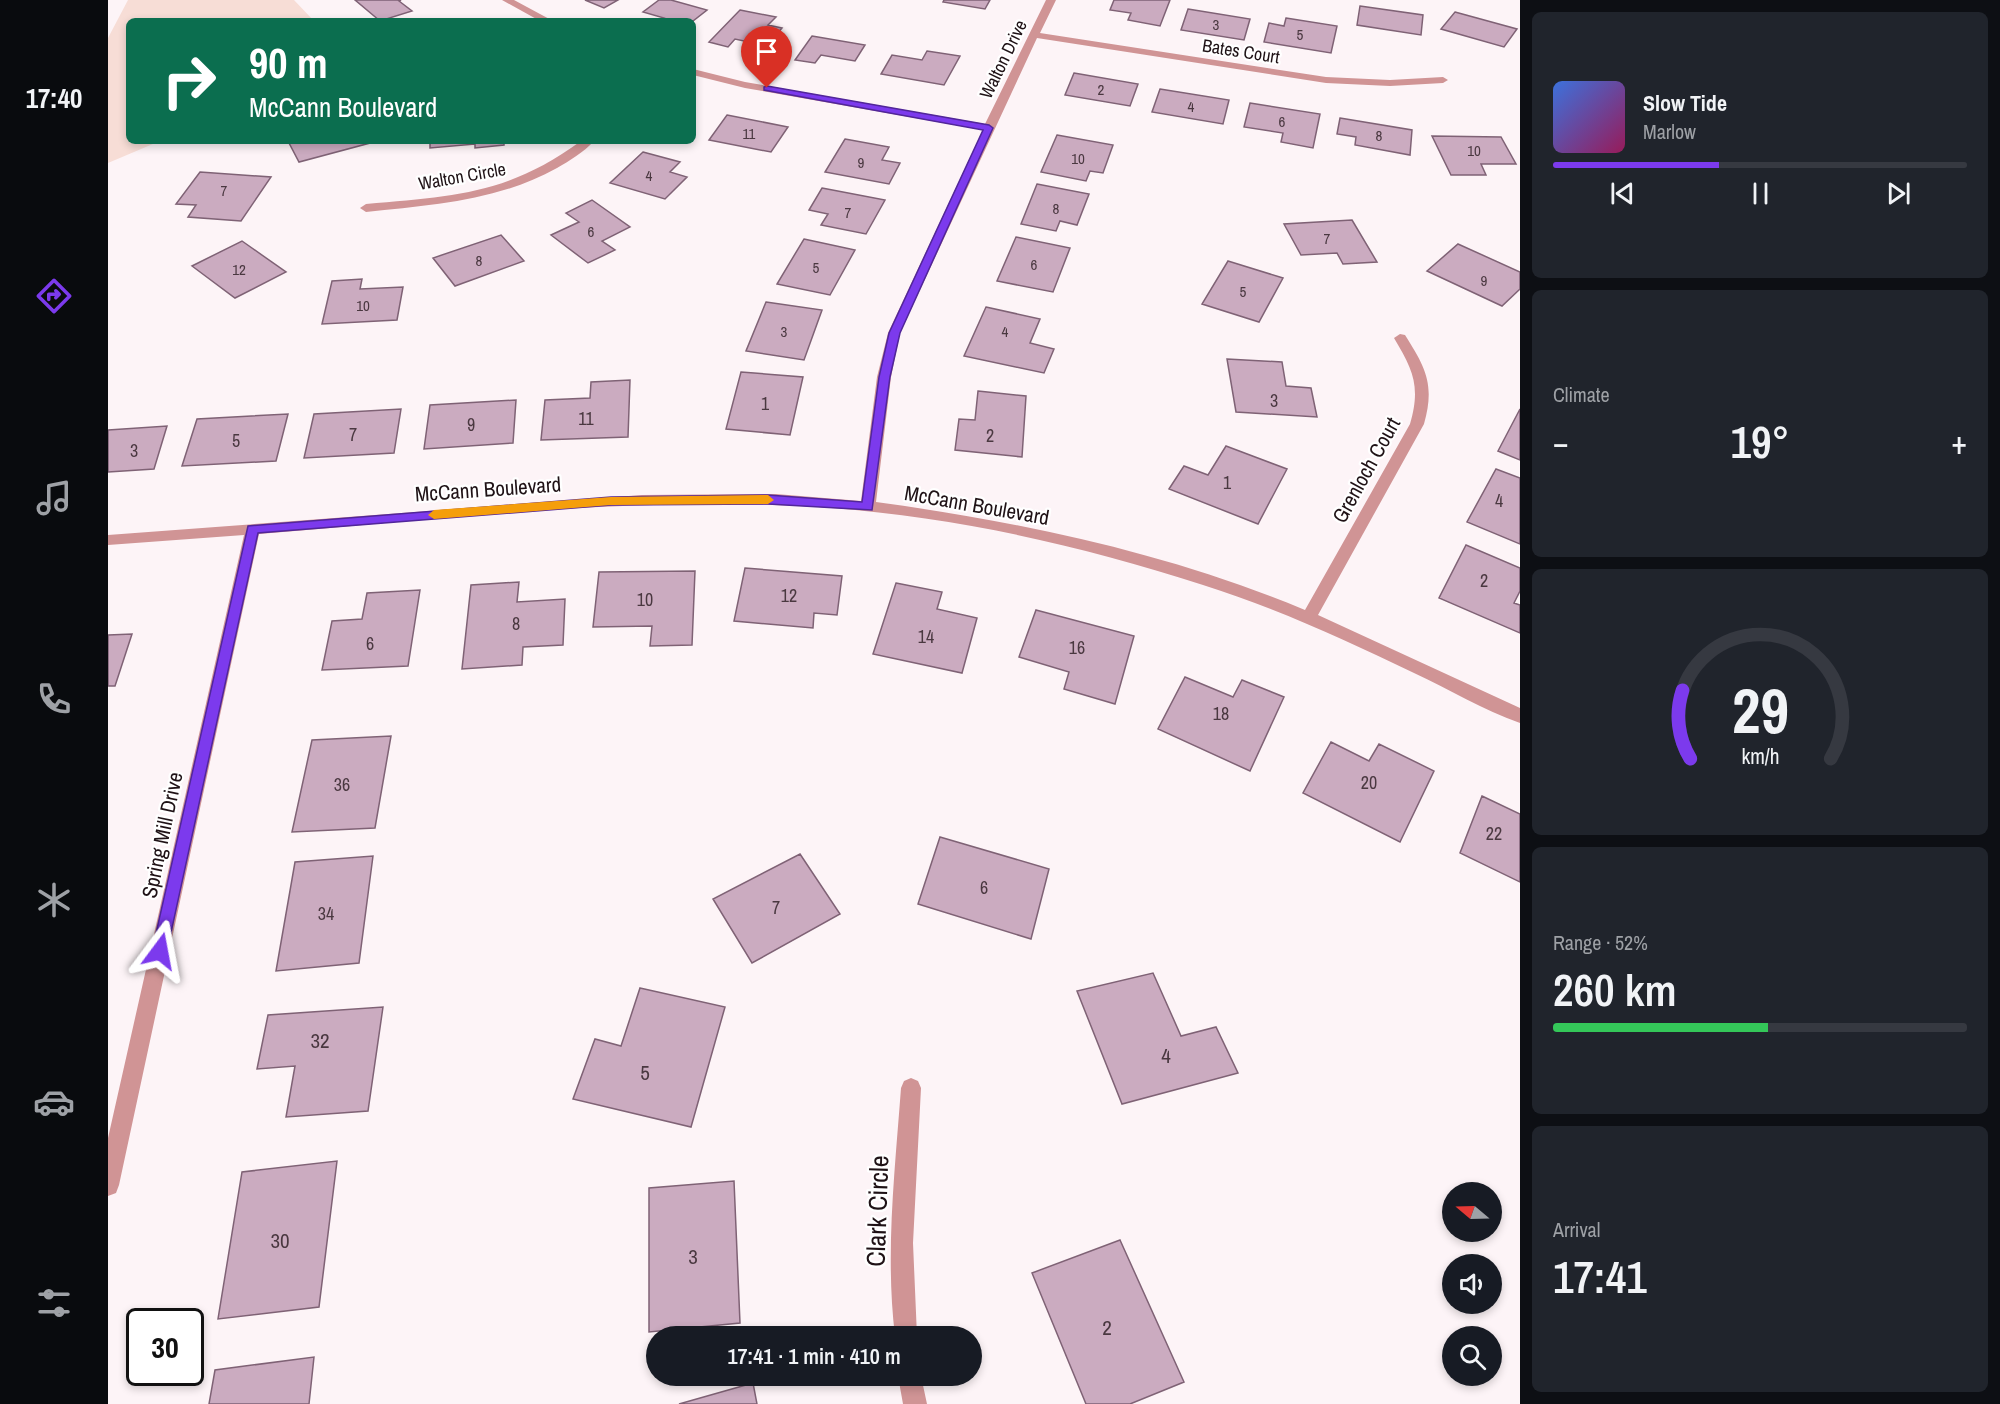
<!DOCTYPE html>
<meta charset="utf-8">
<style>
:root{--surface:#171b24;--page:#20242c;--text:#f1f3f6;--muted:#9ea1a6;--line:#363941;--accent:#7c3aed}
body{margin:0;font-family:"Archivo Narrow",sans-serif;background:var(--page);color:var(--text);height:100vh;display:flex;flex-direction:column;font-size:22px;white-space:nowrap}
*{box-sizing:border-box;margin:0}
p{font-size:20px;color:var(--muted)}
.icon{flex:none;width:33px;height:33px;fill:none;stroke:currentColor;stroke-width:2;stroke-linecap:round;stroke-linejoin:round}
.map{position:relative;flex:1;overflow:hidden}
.details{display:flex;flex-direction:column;gap:12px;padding:12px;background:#0d0f14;width:480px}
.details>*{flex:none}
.top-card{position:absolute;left:18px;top:18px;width:570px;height:126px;border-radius:9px;box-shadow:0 3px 9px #0003;background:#0b6e4f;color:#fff;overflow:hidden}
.needle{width:39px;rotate:289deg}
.buttons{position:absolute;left:1334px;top:1182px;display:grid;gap:12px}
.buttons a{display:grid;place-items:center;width:60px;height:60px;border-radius:50%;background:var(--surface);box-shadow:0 3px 9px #0003;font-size:30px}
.speed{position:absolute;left:18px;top:1308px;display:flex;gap:12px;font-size:30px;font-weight:700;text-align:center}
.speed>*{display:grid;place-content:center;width:78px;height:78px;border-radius:50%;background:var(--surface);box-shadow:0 3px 9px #0003;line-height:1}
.speed .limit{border:3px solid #111;border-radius:9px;background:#fff;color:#111}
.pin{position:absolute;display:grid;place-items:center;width:51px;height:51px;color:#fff;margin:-62px -26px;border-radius:50% 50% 50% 0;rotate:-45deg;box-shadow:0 0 6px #0007}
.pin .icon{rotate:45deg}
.me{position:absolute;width:66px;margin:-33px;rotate:13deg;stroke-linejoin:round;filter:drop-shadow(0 0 4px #0008)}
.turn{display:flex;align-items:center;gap:21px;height:126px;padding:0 24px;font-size:27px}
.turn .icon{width:78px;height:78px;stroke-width:2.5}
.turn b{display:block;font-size:42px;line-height:51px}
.big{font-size:45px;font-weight:600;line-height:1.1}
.details .card{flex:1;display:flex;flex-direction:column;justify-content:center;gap:9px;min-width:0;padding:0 21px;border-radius:9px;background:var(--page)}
.details .dial{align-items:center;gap:0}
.dial svg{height:156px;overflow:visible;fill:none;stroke:var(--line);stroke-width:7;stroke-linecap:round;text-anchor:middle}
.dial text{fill:var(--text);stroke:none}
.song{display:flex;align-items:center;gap:18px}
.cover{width:72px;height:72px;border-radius:9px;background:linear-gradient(135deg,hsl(220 70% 55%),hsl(330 70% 35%))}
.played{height:6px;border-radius:3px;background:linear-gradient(90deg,var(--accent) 40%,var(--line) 40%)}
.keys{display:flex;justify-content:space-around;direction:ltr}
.heat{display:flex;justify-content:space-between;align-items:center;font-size:33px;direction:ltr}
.charge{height:9px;border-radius:4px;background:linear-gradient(90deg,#34c759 52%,var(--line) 0)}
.trip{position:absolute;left:538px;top:1326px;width:336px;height:60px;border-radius:30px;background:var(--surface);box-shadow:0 3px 9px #0003;font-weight:600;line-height:60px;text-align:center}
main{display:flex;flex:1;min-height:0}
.dock{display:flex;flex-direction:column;width:108px;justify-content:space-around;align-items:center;background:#090b0e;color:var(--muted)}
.dock .icon{width:42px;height:42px}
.dock .on{color:var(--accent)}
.dock b{font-size:27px;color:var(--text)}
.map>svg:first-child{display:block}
.green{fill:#f7ddd6}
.building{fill:#cbabc0;stroke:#7f6275;stroke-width:1.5}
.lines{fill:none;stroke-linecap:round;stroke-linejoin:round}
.minor{fill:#d09495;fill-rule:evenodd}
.route{fill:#7c3aed;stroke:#51269a;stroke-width:1.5}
.slow{fill:#f59e0b}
.labels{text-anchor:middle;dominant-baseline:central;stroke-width:4.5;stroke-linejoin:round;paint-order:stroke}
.far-number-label{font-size:15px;fill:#4a3840}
.far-street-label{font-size:18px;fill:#1f1216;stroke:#fff}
.number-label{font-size:18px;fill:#4a3840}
.street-label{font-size:21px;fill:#1f1216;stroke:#fff}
.near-number-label{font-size:21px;fill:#4a3840}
.near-street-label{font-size:26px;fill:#1f1216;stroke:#fff}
</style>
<main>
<nav class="dock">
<b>17:40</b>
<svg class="icon on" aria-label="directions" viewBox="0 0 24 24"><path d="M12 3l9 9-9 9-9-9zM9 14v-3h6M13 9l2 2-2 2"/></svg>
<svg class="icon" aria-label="music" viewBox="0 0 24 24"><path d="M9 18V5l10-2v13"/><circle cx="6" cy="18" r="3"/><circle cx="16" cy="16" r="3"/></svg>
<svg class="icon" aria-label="phone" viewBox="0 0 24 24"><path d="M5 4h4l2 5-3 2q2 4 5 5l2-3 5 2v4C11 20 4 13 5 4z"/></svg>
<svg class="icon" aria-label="climate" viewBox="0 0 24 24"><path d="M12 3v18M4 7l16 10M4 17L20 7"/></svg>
<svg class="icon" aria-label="car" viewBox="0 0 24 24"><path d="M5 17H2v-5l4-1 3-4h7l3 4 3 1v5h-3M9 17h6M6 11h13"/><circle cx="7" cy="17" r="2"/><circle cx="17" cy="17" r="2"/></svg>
<svg class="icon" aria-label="filters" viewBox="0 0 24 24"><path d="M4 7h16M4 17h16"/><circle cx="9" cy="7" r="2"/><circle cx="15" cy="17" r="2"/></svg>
</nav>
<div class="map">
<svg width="1412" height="1404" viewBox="0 0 1412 1404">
<rect width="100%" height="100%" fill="#fdf4f7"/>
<path class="green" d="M20,0h166l20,21h-185v120h31l-52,22v-125z"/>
<path class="building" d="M247,0h46l-2,1 13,10 -32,10z
M477,0h33l-14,8z
M551,0h12l36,10 -14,11h-33l4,-3 -21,-6z
M836,0h46l-5,9 -42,-7z
M1006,0h56l-10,26 -32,-6 3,-7 -21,-3z
M1252,6l63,9 -2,20 -64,-10z
M1080,9l62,10 -6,21 -63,-10z
M632,10l36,7 -8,8 14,3 -15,18 -32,-7 -7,8 -19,-5z
M1347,12l62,17 -13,18 -63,-18z
M1178,18l51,8 -6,27 -67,-11 5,-19 15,3z
M704,36l53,9 -10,16 -34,-6 -6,8 -20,-3z
M819,51l33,5 -16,29 -63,-11 11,-19 30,5z
M966,73l64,11 -8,22 -65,-11z
M1052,89l69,11 -6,24 -71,-12z
M1142,103l70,11 -7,34 -32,-6 2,-9 -39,-6z
M619,115l61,12 -17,25 -62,-12z
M1232,118l72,12 -2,25 -55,-10 1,-8 -19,-3z
M949,135l56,10 -10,28 -13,-2 -4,10 -45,-9z
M1324,136l69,1 15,27h-35l5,11h-35z
M737,139l44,8 -7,13 18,3 -11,21 -64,-12z
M180,141h80l2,2 -71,19z
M322,141h74v4l-29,3v-4l-45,4z
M535,152l37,10 -10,10 17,5 -22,22 -55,-16z
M92,172l71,5 -30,44 -53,-4 8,-12 -20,-1z
M929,184l52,10 -12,31 -17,-4 -4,10 -35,-7z
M714,188l63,12 -19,34 -45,-9 7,-11 -19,-4z
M484,200l38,27 -28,14 13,9 -27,13 -37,-28 28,-13 -13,-9z
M1244,220l25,42 -34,2 -6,-11 -36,2 -17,-31z
M393,235l23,26 -69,25 -22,-28z
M908,237l54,11 -17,44 -56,-11z
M696,239l51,11 -25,45 -53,-11z
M134,241l44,31 -51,26 -43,-32z
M1350,244l62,28v17l-18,17 -75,-35z
M1120,261l55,17 -24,44 -57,-18z
M254,279l-2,10 43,-2 -6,33 -75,4 10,-43z
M658,302l56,8 -18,50 -58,-9z
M878,307l54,12 -10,24 24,6 -10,24 -80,-17z
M1119,359l55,3 4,24 25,2 6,29 -81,-5z
M633,372l62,5 -13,58 -64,-6z
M522,380l-2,57 -87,3 4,-40 45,-2 1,-16z
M870,391l48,5 -4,61 -67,-7 4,-31 16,1z
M408,400l-3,43 -89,6 6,-44z
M293,409l-7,44 -90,5 10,-44z
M1412,409v51l-22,-9z
M180,414l-12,47 -94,5 15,-47z
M59,426l-13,43 -46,3v-42z
M1118,446l61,23 -29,55 -89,-35 15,-23 24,9z
M1388,469l24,9v66l-53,-22z
M1358,545l54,23v23l-6,12 6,2v28l-81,-35z
M637,568l97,8 -5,39 -23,-2 -1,15 -79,-7z
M587,571l-3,74 -42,1 2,-20 -59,1 6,-55z
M411,582l-2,20 48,-3 -2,46 -40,2 -1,18 -60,4 9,-84z
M788,583l46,9 -5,17 40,9 -15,55 -89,-19z
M312,590l-12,76 -86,4 10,-49 30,-2 5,-26z
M928,610l98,26 -19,68 -51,-15 5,-17 -50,-15z
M24,634l-17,52h-7v-51z
M1077,677l48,20 9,-17 42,17 -34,74 -92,-42z
M283,736l-16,92 -83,4 20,-92z
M1223,742l38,19 10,-17 55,27 -34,71 -97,-49z
M1374,796l38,18v68l-60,-29z
M832,837l109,32 -18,70 -113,-35z
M692,854l40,60 -88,49 -39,-64z
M265,856l-14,107 -83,8 19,-109z
M1045,973l28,63 35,-9 22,46 -116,31 -45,-113z
M532,988l85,19 -34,120 -118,-28 22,-60 26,7z
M275,1007l-15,104 -82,6 9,-51 -38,3 11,-54z
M229,1161l-18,146 -101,12 24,-147z
M626,1181l6,142 -91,9v-144z
M1012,1240l64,142 -54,22h-44l-54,-131z
M206,1357l-5,47h-100l6,-34z
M645,1383l4,21h-78z"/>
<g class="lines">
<path class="minor" d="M394,0h12l39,21h-13z
M938,0h10l-16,33 286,44 64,3 53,-3 5,3 -5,3 -53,3 -64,-3 -289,-45 -137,295 -9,44 -15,125c146,20 292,51 429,108l105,-186c11,-38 3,-54 -16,-86l6,-4 5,1c21,33 30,50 19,89l-106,191 202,93v15c-37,-13 -71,-34 -106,-50 -69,-33 -138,-65 -211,-88 -138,-45 -284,-76 -429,-80 -171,-6 -344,15 -515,29l-140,651 -3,8 -8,3v-58l136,-603 -136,10v-10l534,-40 134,-1 85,7 16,-124 11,-44 95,-203 -238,-42 -52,-13v-6l52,13 240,42z
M473,141h13c-10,11 -25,20 -37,27 -59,33 -125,37 -191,44l-6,-4 6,-4c87,-8 141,-9 215,-63z
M803,1078l7,3 3,7 -8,155 4,93h-22c-10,-82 0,-166 6,-248l3,-7z
M790,1376h23l6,28h-24z"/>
</g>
<path class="route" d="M659,86l222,39 4,3 -93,205 -10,44 -18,133 -104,-6 -157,1 -353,28 -91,418 -2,5 -5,2 -6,-2 -2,-5 96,-425 363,-29 157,-2 94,7 17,-125 10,-44 94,-203 -219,-40v-3z"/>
<path class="slow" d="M660,495l6,5 -6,4 -157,1 -177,14 -6,-4 6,-5 177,-13z"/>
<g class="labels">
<g class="far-number-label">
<text x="1108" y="24">3</text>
<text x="1192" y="34">5</text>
<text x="993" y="89">2</text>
<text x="1083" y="106">4</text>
<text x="1174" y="121">6</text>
<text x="641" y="133">11</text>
<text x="1271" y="135">8</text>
<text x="1366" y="150">10</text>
<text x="970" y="158">10</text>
<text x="753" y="162">9</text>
<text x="541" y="175">4</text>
<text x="116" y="190">7</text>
<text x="948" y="208">8</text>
<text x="740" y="212">7</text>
<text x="483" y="231">6</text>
<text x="1219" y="238">7</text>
<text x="371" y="260">8</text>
<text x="926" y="264">6</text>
<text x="708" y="267">5</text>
<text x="131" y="269">12</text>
<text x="1376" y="280">9</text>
<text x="1135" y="291">5</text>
<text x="255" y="305">10</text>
<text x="676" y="331">3</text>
<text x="897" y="331">4</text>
</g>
<g class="far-street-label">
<text transform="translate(1133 51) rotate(9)">Bates Court</text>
<text transform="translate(895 59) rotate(-64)">Walton Drive</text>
<text transform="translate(354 176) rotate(-10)">Walton Circle</text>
</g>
<g class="number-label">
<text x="1166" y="400">3</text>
<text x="657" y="403">1</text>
<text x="478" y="418">11</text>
<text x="363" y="424">9</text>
<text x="245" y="434">7</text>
<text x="882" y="435">2</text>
<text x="128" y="440">5</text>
<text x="26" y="450">3</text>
<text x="1119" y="482">1</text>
<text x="1391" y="500">4</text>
<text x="1376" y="580">2</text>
<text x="681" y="595">12</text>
<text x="537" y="599">10</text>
<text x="408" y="623">8</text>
<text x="818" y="636">14</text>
<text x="262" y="643">6</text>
<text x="969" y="647">16</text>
<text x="1113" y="713">18</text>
<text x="1261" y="782">20</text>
<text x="234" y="784">36</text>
<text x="1386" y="833">22</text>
<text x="876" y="887">6</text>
<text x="668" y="907">7</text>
<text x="218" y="913">34</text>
</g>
<g class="street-label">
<text transform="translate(1258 470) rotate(-61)">Grenloch Court</text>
<text transform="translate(380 489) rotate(-4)">McCann Boulevard</text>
<text transform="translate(869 505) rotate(10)">McCann Boulevard</text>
<text transform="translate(54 835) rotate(-78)">Spring Mill Drive</text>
</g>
<g class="near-number-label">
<text x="212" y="1040">32</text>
<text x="1058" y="1055">4</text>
<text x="537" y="1072">5</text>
<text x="172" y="1240">30</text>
<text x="585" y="1256">3</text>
<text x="999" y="1327">2</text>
</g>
<g class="near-street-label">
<text transform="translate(769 1211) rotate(-88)">Clark Circle</text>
</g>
</g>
</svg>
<div class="buttons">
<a><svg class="needle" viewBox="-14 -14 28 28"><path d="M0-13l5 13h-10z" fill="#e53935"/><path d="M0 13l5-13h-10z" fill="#9ea1a6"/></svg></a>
<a><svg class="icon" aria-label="sound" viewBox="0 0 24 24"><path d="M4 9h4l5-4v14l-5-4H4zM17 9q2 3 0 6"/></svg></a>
<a><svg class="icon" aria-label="search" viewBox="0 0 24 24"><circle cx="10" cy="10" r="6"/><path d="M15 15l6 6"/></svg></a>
</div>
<div class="speed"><div class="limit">30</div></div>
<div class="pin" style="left:659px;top:88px;background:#d93025"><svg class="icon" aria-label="arrive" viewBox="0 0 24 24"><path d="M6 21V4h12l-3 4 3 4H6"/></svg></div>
<svg class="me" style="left:52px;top:951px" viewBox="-20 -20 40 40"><path d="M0-17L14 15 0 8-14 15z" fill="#7c3aed" stroke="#fff" stroke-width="4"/></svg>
<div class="trip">17:41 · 1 min · 410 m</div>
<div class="top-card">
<div class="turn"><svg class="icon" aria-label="right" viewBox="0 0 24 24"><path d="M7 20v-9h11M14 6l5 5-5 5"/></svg><div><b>90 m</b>McCann Boulevard</div></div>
</div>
</div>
<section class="details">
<div class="card">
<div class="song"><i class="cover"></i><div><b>Slow Tide</b><p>Marlow</p></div></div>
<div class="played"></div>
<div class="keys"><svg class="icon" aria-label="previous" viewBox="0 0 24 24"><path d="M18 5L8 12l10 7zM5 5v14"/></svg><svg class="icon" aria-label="pause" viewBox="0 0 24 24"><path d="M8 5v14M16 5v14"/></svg><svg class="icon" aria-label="next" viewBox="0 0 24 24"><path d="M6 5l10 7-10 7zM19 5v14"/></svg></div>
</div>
<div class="card"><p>Climate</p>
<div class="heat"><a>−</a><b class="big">19°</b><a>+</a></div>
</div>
<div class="card dial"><svg viewBox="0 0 100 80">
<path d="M14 69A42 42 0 1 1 86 69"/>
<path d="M14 69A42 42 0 0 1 10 34" stroke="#7c3aed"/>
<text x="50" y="56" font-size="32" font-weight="700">29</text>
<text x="50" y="72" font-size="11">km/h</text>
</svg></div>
<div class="card"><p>Range · 52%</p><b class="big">260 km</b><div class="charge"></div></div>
<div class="card"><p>Arrival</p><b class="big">17:41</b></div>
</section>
</main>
